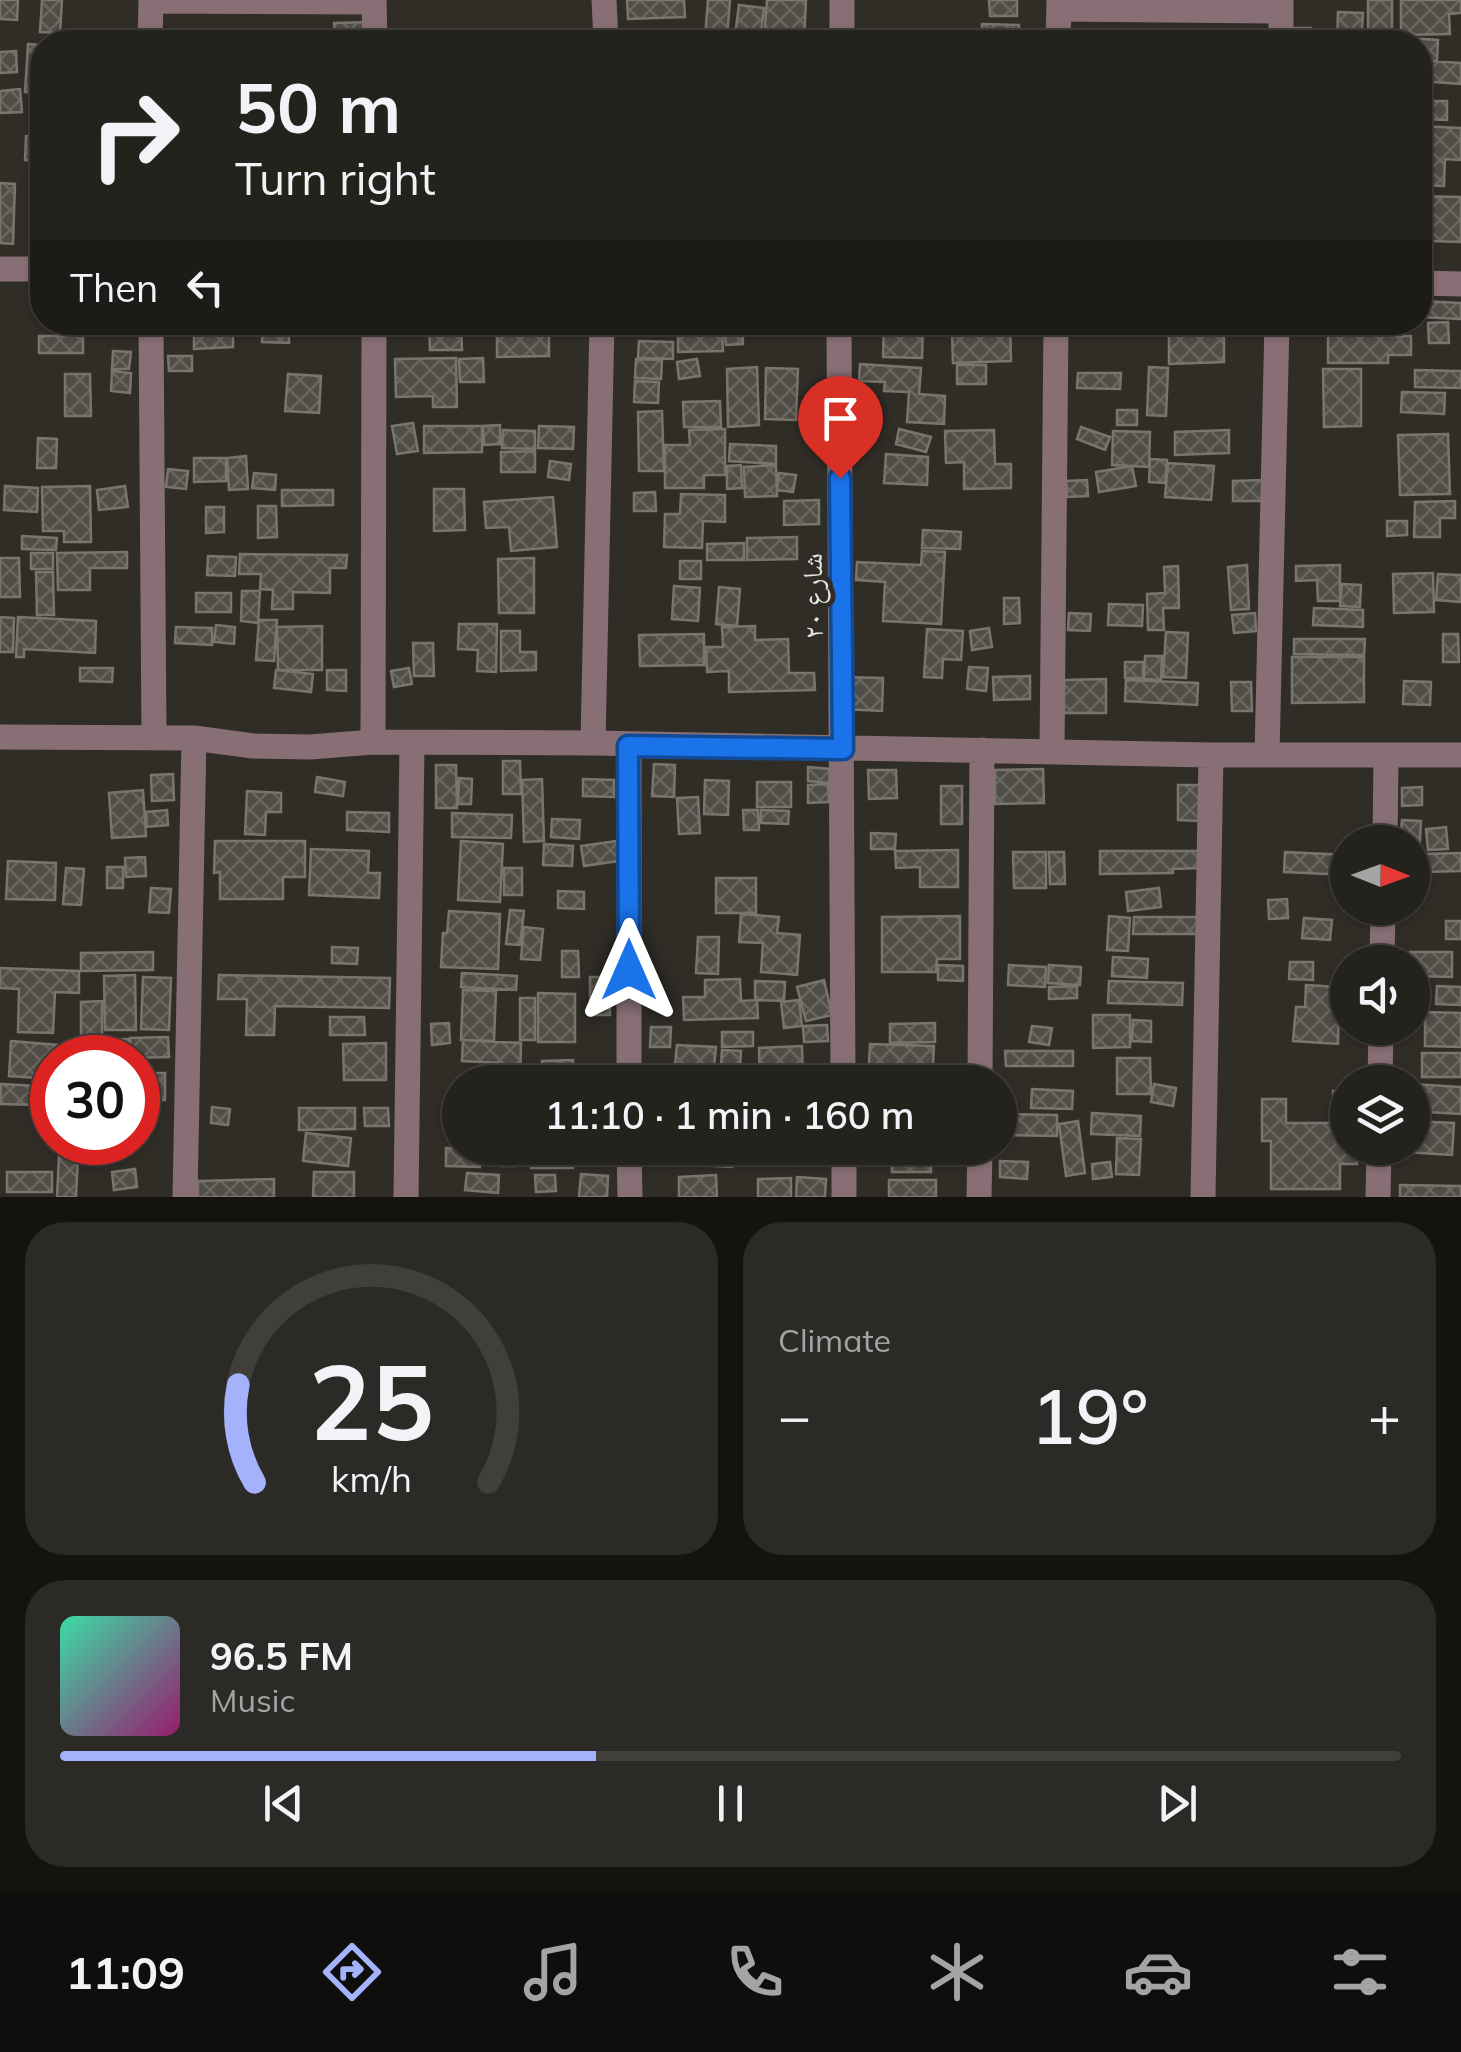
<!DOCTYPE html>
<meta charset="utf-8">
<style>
:root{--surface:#24221d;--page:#2c2a26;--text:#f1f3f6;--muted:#a3a4a4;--line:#413f3b;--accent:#a4b2fc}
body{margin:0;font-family:Mulish,"Noto Naskh Arabic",sans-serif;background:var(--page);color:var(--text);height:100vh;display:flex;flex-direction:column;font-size:38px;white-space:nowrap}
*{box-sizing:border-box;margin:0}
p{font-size:32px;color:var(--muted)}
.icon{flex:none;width:55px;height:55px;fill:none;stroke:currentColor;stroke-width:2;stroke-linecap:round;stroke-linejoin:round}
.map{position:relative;height:1197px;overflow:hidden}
.panel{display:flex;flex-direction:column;gap:25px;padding:25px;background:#141310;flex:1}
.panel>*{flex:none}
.hud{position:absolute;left:30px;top:30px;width:1402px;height:305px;border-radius:40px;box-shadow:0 2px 8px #0004,0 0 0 2px var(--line);background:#24221d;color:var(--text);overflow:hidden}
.needle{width:65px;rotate:91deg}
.buttons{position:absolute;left:1330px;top:825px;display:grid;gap:20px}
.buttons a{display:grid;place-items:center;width:100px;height:100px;border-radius:50%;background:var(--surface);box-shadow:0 2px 8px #0004,0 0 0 2px var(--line);font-size:50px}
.speed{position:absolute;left:30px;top:1035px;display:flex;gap:20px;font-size:50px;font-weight:700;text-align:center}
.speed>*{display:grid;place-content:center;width:130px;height:130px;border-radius:50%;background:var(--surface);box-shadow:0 2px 8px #0004,0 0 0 2px var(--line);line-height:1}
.speed .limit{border:15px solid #d22;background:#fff;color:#111}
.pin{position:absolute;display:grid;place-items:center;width:85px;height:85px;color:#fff;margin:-102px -42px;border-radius:50% 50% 50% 0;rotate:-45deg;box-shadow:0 0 10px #0007}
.pin .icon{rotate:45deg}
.me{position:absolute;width:110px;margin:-55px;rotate:0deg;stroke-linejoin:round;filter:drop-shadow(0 0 8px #0008)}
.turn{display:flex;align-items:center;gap:35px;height:210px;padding:0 40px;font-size:45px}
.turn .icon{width:130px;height:130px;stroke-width:2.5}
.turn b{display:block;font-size:70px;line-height:85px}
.then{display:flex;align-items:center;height:95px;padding:0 40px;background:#0003;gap:20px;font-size:38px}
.big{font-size:75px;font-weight:600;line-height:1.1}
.panel .widget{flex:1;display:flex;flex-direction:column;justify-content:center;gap:15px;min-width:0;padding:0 35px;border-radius:40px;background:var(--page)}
.panel .dial{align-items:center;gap:0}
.dial svg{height:260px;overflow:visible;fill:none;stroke:var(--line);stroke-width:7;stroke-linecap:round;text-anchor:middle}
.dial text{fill:var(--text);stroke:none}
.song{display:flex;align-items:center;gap:30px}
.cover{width:120px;height:120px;border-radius:15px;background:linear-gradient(135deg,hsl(160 70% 55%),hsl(320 70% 35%))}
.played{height:10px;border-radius:5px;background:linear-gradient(90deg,var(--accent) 40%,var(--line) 40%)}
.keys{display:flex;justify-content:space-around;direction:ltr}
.heat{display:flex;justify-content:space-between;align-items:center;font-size:55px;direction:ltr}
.panel .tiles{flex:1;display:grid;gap:25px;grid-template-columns:1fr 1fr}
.widget:last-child{grid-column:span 2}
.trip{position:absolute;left:442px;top:1065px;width:575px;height:100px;border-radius:50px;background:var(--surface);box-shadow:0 2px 8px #0004,0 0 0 2px var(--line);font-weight:600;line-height:100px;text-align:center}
.menu{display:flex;height:160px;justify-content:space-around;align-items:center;background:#0e0e0c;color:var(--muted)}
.menu .icon{width:70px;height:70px}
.menu .selected{color:var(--accent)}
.menu b{font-size:45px;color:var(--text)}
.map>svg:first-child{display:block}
.building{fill:url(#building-cross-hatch);stroke:#79756e;stroke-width:2.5}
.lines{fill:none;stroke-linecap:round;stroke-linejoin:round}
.minor{stroke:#886f75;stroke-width:25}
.route-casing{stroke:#114b97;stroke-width:25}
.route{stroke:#1a73e8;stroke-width:18}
.labels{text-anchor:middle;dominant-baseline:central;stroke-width:10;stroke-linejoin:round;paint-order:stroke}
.street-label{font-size:28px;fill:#e5e3df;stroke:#302d27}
</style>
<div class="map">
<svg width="1461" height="1197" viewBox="0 0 1461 1197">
<defs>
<pattern id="building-cross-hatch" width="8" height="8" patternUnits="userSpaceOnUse" patternTransform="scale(2.5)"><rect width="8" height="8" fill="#504d46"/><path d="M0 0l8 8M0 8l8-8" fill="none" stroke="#696660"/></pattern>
</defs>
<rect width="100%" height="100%" fill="#302d27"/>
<path class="building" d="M0,0h18l-1,20 -17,-1z
M42,0h20l-2,33 -20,-1z
M627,0h57l1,17 -57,2z
M708,0h22l-3,38 -22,-1z
M767,0h39l-2,42 -40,-2z
M989,0h28v16h-27z
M1368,0h24v32l-24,1z
M1401,0h60v13l-12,1 1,20 -49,1z
M739,5l25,3 -4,34h-26z
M1338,12l25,1 -2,29h-24z
M370,22v20h-35l-1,-19z
M982,24l37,1v17h-37z
M1291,28h20v14h-20z
M660,32h31v10h-32z
M1143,34v8h-36v-7z
M1170,35l89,1v6h-89z
M1408,38l30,2 -1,21 -17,-1v-18h-12z
M28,44l14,1 -1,48 -16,-1z
M16,51l1,21 -17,1v-21z
M1420,60l41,3v21l-41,-3z
M20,89l2,23 -22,1v-22z
M1420,101h27v19l-27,-1z
M41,111l1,50 -17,-1 1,-24 14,1z
M1420,126l41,2v32l-16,-1 -1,27 -24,-1z
M0,183l15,1 -2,60 -13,-1z
M1420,196l41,1v45l-31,-1v-16h-10z
M1420,301l41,2v16l-41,-2z
M263,322h26v21l-27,-1z
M429,322h32l1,28h-32z
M884,322h39l-1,36 -39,-1z
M926,322h84l1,39 -58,2 -1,-31 -26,1z
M1108,322h57v4l-23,-1 -1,9 -33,-1z
M1169,322h55v40l-55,2z
M1328,322h48v14h35v19h-23v8h-60z
M1448,322l1,21h-20l-1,-20z
M742,323l1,21 -17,1 -2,-21z
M722,328l1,23 -45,1v-22z
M233,329v18l-39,2v-18z
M497,333h52v23l-52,1z
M39,336h44v17h-44z
M639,341l34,1v17l-35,-1z
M113,351l18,1 -2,17h-17z
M168,356h24v15h-23z
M456,358l1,49h-24v-11l-37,1 -1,-38z
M483,358l1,24h-24l-1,-23z
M636,359l26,1 -1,19 -26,-1z
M697,359l3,17 -21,3 -2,-17z
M860,364l61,4 -2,26 26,2 -1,28 -37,-2 2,-30 -25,-1 1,-9 -26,-1z
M957,365h29v19h-29z
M757,367l2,58 -31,2 -1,-58z
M1149,367l19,1 -2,48 -19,-1z
M766,368l32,1 -2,51 -31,-1z
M1323,369h38v57l-37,1z
M1415,370l46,1v17l-46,-1z
M112,371l19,2 -1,20 -19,-2z
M1078,373h43l-1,16 -43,-1z
M65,374h25l1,42h-26z
M288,374l33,2 -2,37 -34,-2z
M635,381l24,1 -1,21 -24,-1z
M1402,392l43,1 -1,21 -43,-2z
M720,401l1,26h-37l-1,-25z
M1117,410h20v15h-20z
M662,411l2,60h-25l-1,-59z
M413,423l5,28 -21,3 -5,-28z
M500,425v19l-16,1 -1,-19z
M424,426h58v26l-58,1z
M539,426l35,1 -1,22 -35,-1z
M1081,427l29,10 -5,13 -28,-11z
M725,429v46h-21v13h-39v-43h25l-1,-15z
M899,429l32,8 -5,15 -30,-8z
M503,430l32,1v18l-33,-1z
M994,430l1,34h16v24l-47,1v-27l-18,1 -1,-32z
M1229,430v23l-54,2v-23z
M1113,431l37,1 -1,35 -37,-2z
M1448,434l2,60 -50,1 -2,-60z
M38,438l19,1 -1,29h-19z
M730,444l46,2v18l-47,-3z
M535,451v21h-34v-20z
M886,454l42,3 -1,28 -43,-2z
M246,456l2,33 -19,1 -2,-32z
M194,458h32v23l-32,1z
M1150,459l17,1 -2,23 -16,-1z
M550,461l21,3 -2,16 -21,-3z
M1168,463l46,3 -3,34 -46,-3z
M741,465l1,23 -15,1v-23z
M776,465l1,31 -32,1 -1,-30z
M1132,466l4,20 -37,6 -3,-20z
M168,469l20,2 -2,18 -20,-2z
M254,473l22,2 -1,15 -23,-2z
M779,473l17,2 -3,17 -16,-2z
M1087,480l1,16 -21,1 -1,-16z
M1263,480v21h-30v-20z
M5,486l33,2 -1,24 -33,-2z
M90,486l1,56h-27v-11h-21l-1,-44z
M125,486l3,21 -29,3 -2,-20z
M434,489h30l1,41 -31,1z
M282,490h51v15l-51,1z
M655,492l1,19h-22v-18z
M681,494l44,1v27l-22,-1 -1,27 -38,-1 1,-33h15z
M553,497l4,50 -46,4 -2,-24 -23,1 -2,-26z
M819,500v24l-35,1v-24z
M1455,501v17h-15v19h-26l1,-35z
M258,506h18l1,31 -19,1z
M206,507h18v25l-18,1z
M1387,521h20v14l-20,1z
M923,530l38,2 -1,17 -38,-1z
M22,536l35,2 -1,12 -34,-1z
M797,537v22l-50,1v-22z
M744,543v17h-37v-16z
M922,551l23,1 -4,72 -58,-3 2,-39 -29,-2 1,-18 64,3z
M127,552v16h-37v22h-32l-1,-37z
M31,553h22v16h-22z
M240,554l107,1 -1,13h-16v25l-37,-1v17h-21l1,-19 -13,-1 1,-15h-22z
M208,556l28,1 -1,19 -28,-1z
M0,558h19l1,39h-20z
M534,558v55h-35l-1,-54z
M680,561h21v18h-21z
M1247,565l2,44 -18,1 -3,-43z
M1340,565v36h-22l-1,-21 -21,1v-15z
M1178,566l1,42h-16l1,22h-16l-1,-36 18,-1 -1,-26z
M36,572h17l1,43h-17z
M1433,573l1,39 -40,1 -1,-39z
M1438,574l23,1v27l-25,-2z
M1342,584l19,1 -1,22 -20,-1z
M674,586l26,2 -2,33 -26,-2z
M719,587l21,2 -3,37 -21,-2z
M242,591h18l-2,32 -17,-2z
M196,593h35v19h-35z
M1004,598h15l1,25 -16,1z
M1109,604l34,1 -1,21 -34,-1z
M1314,608l49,2v17l-50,-2z
M1069,613l22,1 -1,17 -22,-1z
M1255,613l1,18 -22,2 -2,-18z
M0,617l14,1 -1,34h-13z
M18,617l78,4 -1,32 -71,-4v8h-8z
M259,620h18l-3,41 -18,-1z
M459,624h38l-1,48 -19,-1 1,-21 -20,-1z
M216,625l19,2 -1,17 -20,-2z
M322,626v44h-44l-1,-43z
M755,626v14l33,-1 1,34h25l1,17 -86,2v-21l-22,1 -1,-25h17l-1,-20z
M176,627l36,1v17l-37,-2z
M989,628l3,19 -20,3 -2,-19z
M927,629l36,2 -2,29 -18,-1 -1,19 -18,-1z
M501,631h19v21h16v18l-35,1z
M1166,632l22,1 -2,45 -23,-1z
M704,634v31l-64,1 -1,-31z
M1443,634h15l1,28h-16z
M1294,639h71l-1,16 -70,-1z
M413,643h20l1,33h-20z
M1145,656h17l-1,24 -17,-1z
M1292,657h72v45l-72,1z
M1125,662h18v16h-18z
M969,667l19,1 -2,23 -19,-2z
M80,668h33l-1,14 -32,-1z
M409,668l3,16 -18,3 -3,-16z
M276,670l37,4 -2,18 -37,-4z
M327,670h19v21l-19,-1z
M1030,676v23l-36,1 -1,-23z
M843,677l40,1 -1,33 -40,-2z
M1106,679v34h-42v-33z
M1126,680l72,3 -1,22 -72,-4z
M1404,681l27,1 -1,23 -27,-1z
M1231,682h20l1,29h-20z
M503,761h17l1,33h-18z
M654,764l21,1 -1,32 -22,-1z
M436,765h20l1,43h-21z
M808,767l22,2 -1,14 -21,-2z
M1043,769l1,34 -49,1v-34z
M868,770h28l1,28 -28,1z
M173,774l1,26 -22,1 -1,-26z
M317,777l28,5 -2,14 -28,-4z
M459,778l13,1 -1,25h-13z
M542,779l2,62 -20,1 -2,-62z
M583,779l31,1v17l-31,-1z
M705,780l24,1 -1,34 -24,-1z
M757,782h34v25h-34z
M828,784l1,18 -21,1v-18z
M1178,785h22l-1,36 -21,-1z
M941,786h21v38h-21z
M1422,787v18l-20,1v-18z
M143,790l3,46 -34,2 -3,-45z
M247,791l34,2v19h-15l-1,23 -20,-1z
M698,797l2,36 -21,1 -2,-36z
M167,810l1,15 -21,2 -1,-15z
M743,810h15l1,20h-15z
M761,810l28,1 -1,13 -27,-1z
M347,812l42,1v19l-42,-2z
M452,813l60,2 -1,23 -59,-1z
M552,819l28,1 -1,19 -28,-2z
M1402,820l19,1 -2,35h-7v-14h-12z
M1446,827l2,22 -20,1 -2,-21z
M871,833l25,1 -1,15h-24z
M215,841h90v36h-22v22h-63v-27l-6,1z
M461,841l42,3 -3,58 -42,-2z
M617,841l2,20 -35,5 -3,-20z
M544,844l29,2 -1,20 -29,-1z
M311,849l58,2 -1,22h12l-1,25 -70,-3z
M958,850v37h-38v-20l-24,1 -1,-17z
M1100,851h99v17l-26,1v4l-73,1z
M1013,852h33v36h-32z
M1049,852h15l1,32h-15z
M1285,852l63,3v20l-64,-3z
M1461,853v18l-38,1v-18z
M145,857l1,19 -20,1 -1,-19z
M8,861l48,2 -1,37 -49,-1z
M107,867h16v21h-16z
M66,868l18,1 -3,36 -18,-1z
M504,868h18v27h-18z
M716,878h40v35h-40z
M151,888l20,1 -2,24 -20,-1z
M1159,888l2,19 -33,4 -2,-19z
M558,891l26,1v17l-26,-1z
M1287,899l1,19 -19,1 -1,-19z
M510,910l14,1 -4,34 -14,-1z
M449,911l51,3 -2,55 -57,-2 2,-34h4z
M741,914l38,3 -2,16 23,2 -3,40 -36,-3 2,-29 -24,-1z
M960,916v43h-23l-1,13h-54v-55z
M1109,916l21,2 -2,33 -21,-1z
M1134,917h65l-1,17h-65z
M1304,918l28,2 -2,20 -28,-2z
M1446,921h15v18h-15z
M524,927l19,2 -3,31 -19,-1z
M698,937h21l-1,37 -22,-1z
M332,947l26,1 -1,16 -25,-1z
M562,951h16l1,26h-17z
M153,952v18l-72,1v-18z
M1410,952h42v25l-40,-1z
M1113,957l35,2 -1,19 -35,-2z
M1290,962h23v18l-24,-1z
M938,965l25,1v15l-25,-1z
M1009,965l37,2 -1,20 -37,-2z
M1049,965l32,2 -1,18 -32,-2z
M0,968l79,3v22l-24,-1 -2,41 -35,-1 1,-43 -19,-1z
M462,973l55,3 -1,14 -55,-3z
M135,975l1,55h-31l-1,-54z
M219,975l171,3 -1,30 -114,-2 -1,29h-28l1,-36h-29z
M143,977l28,1 -2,52 -28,-1z
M590,977h20v38h-20z
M740,979l1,22 16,-1 1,18 -74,2 -1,-23h22v-17z
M824,980l8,35 -26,6 -9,-34z
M755,981l30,1 -1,19 -29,-1z
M1109,981l74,2 -1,22 -74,-2z
M1306,985l33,2 -1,57 -45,-3 3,-34h9z
M1077,986v12l-28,1v-12z
M1437,986l24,1v18l-25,-1z
M463,990l33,1 -2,50 -33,-1z
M538,993l37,1v48h-37z
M520,998h15v42h-15z
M799,1000l3,26 -18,2 -3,-26z
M102,1001v38h26v19h-47v-56z
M1425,1012l36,1v34l-36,-1z
M1093,1015h37v32l-37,1z
M330,1017h34l1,18h-35z
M1133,1020l18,1v21l-19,-1z
M449,1023l1,20 -18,2 -1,-21z
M935,1023v19l-45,1v-19z
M827,1025l1,16 -24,1 -1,-16z
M1032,1026l20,2 -3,17 -20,-3z
M651,1027h20l-1,20h-20z
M722,1032h31v14l-31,1z
M168,1037l1,20 -38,1 -1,-20z
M463,1040l58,3 -1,39h-20l1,-19 -39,-2z
M11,1041l47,4 -1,13h-5v21l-43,-3z
M386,1043v37h-42l-1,-36z
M870,1044l64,2 -2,36h-64z
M677,1045l39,2 -2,19 -39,-2z
M802,1046l1,36h-43l-1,-34z
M722,1050l19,1 -2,31h-19z
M1005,1051h68v15h-67z
M1422,1053h39v24h-39z
M1117,1058h33l1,36h-34z
M573,1060l1,22h-32v-21z
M138,1073h27v27h-27z
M1,1084l38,2 -1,19 -38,-1z
M1154,1084l22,4 -3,18 -22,-4z
M1413,1084l48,3v27l-49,-3z
M1032,1089l41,2 -1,18 -41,-1z
M1348,1090v24l-14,1 -1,-24z
M1262,1099h24v24h49v17h13v8h9v16h-17v25h-69v-48h-9z
M212,1107l18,2 -2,16 -17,-2z
M299,1108h56v21l-56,1z
M364,1108h24l1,18h-24z
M1092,1113l49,3 -1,20 -49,-2z
M1000,1114l57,1v21l-57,-1z
M1078,1121l7,52 -19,3 -7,-52z
M1412,1121l42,2 -2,32 -47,-3v-4h7z
M306,1133l45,5 -3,28 -45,-5z
M1117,1138l24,1 -2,36 -23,-1z
M446,1148l34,1v18l-34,-1z
M501,1148h15v18h-15z
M531,1148h42v20h-42z
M696,1148h37l-1,19 -37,-2z
M892,1148h39v24h-39z
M59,1155l19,1 -2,41h-19z
M1000,1161l28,1 -1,17 -27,-2z
M1110,1162l2,15 -19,2 -1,-15z
M135,1169l2,18 -23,3 -2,-18z
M7,1172h45v20h-45z
M314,1172h40v25h-41z
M467,1173l32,2 -1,18 -33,-3z
M581,1174l27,2 -1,21h-28z
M535,1175h20l1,16 -20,1z
M716,1175l1,22h-38v-20z
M797,1177l29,2 -1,18h-29z
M791,1178v19h-33v-18z
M274,1179v18h-76v-16z
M889,1180h47v17h-47z
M1400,1185l61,1v11h-61z"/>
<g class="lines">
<path class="minor" d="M374,0l1,42
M604,0l2,42
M842,0v42
M151,1l223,1
M1059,9l222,2
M150,42l1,-42
M1058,42l1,-42
M1281,42v-42
M0,269h42
M1420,283l41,1
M151,322l3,415
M839,322l4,760
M0,737l194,1 59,8 57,1 63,-5 220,1 618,12h250
M373,742l1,-420
M593,743l9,-421
M629,745v337
M1052,751l4,-429
M1267,755l10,-433
M1385,842l1,-86
M1382,962l1,-54
M980,1082l2,-332
M1380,1082l1,-54
M629,1148l1,49
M844,1148v49
M185,1197l9,-459
M406,1197l6,-454
M979,1197l1,-49
M1203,1197l8,-442
M1378,1197l1,-49"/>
</g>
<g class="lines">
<g class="route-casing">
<path id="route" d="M629,970l-1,-224 215,3 -3,-271"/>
</g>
<use href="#route" class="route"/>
</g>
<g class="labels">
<g class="street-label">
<text transform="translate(812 596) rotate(-91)">شارع ٢٠</text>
</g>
</g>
</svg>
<div class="buttons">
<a><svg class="needle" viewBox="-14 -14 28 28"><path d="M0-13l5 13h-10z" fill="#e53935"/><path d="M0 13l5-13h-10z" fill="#a3a4a4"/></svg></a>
<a><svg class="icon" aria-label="sound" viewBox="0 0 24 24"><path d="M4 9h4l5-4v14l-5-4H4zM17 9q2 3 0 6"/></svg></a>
<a><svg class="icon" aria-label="layers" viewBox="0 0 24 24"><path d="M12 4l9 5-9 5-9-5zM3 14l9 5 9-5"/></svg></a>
</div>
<div class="speed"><div class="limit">30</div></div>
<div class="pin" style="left:840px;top:478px;background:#d93025"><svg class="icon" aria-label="arrive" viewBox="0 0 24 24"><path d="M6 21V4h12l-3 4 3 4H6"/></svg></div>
<svg class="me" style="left:629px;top:970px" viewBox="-20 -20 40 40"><path d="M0-17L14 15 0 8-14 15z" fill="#1a73e8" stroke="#fff" stroke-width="4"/></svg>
<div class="trip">11:10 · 1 min · 160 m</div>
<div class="hud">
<div class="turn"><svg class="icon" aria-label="right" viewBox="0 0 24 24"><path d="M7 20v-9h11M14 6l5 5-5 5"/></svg><div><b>50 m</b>Turn right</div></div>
<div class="then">Then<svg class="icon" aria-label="left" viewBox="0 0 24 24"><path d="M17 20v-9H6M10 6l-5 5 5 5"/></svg></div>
</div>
</div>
<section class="panel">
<div class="tiles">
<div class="widget dial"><svg viewBox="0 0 100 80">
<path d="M14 69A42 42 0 1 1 86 69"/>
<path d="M14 69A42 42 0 0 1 9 39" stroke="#a4b2fc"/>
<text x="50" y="56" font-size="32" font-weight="700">25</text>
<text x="50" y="72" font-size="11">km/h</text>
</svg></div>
<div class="widget"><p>Climate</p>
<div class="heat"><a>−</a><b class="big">19°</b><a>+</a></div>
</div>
<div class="widget">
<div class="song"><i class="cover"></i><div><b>96.5 FM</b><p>Music</p></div></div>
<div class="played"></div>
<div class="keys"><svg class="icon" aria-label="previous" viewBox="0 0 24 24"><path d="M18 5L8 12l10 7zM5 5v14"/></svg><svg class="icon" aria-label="pause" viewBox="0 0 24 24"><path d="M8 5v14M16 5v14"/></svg><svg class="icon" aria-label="next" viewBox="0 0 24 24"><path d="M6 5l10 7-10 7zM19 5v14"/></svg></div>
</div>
</div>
</section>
<nav class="menu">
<b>11:09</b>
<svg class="icon selected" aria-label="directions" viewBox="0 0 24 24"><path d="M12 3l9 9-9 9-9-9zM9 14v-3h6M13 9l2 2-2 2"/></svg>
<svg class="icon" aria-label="music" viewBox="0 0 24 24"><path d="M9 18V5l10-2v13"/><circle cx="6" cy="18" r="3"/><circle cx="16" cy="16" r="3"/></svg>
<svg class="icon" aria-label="phone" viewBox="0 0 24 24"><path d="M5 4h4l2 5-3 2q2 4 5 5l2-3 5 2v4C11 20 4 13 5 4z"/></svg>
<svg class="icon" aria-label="climate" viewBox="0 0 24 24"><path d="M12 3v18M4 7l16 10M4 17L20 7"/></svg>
<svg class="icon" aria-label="car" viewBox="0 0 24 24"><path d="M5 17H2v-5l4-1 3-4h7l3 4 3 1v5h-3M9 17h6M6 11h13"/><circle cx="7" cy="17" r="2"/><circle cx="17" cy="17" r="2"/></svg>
<svg class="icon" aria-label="filters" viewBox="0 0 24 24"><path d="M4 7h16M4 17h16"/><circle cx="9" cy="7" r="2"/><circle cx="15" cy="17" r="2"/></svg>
</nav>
